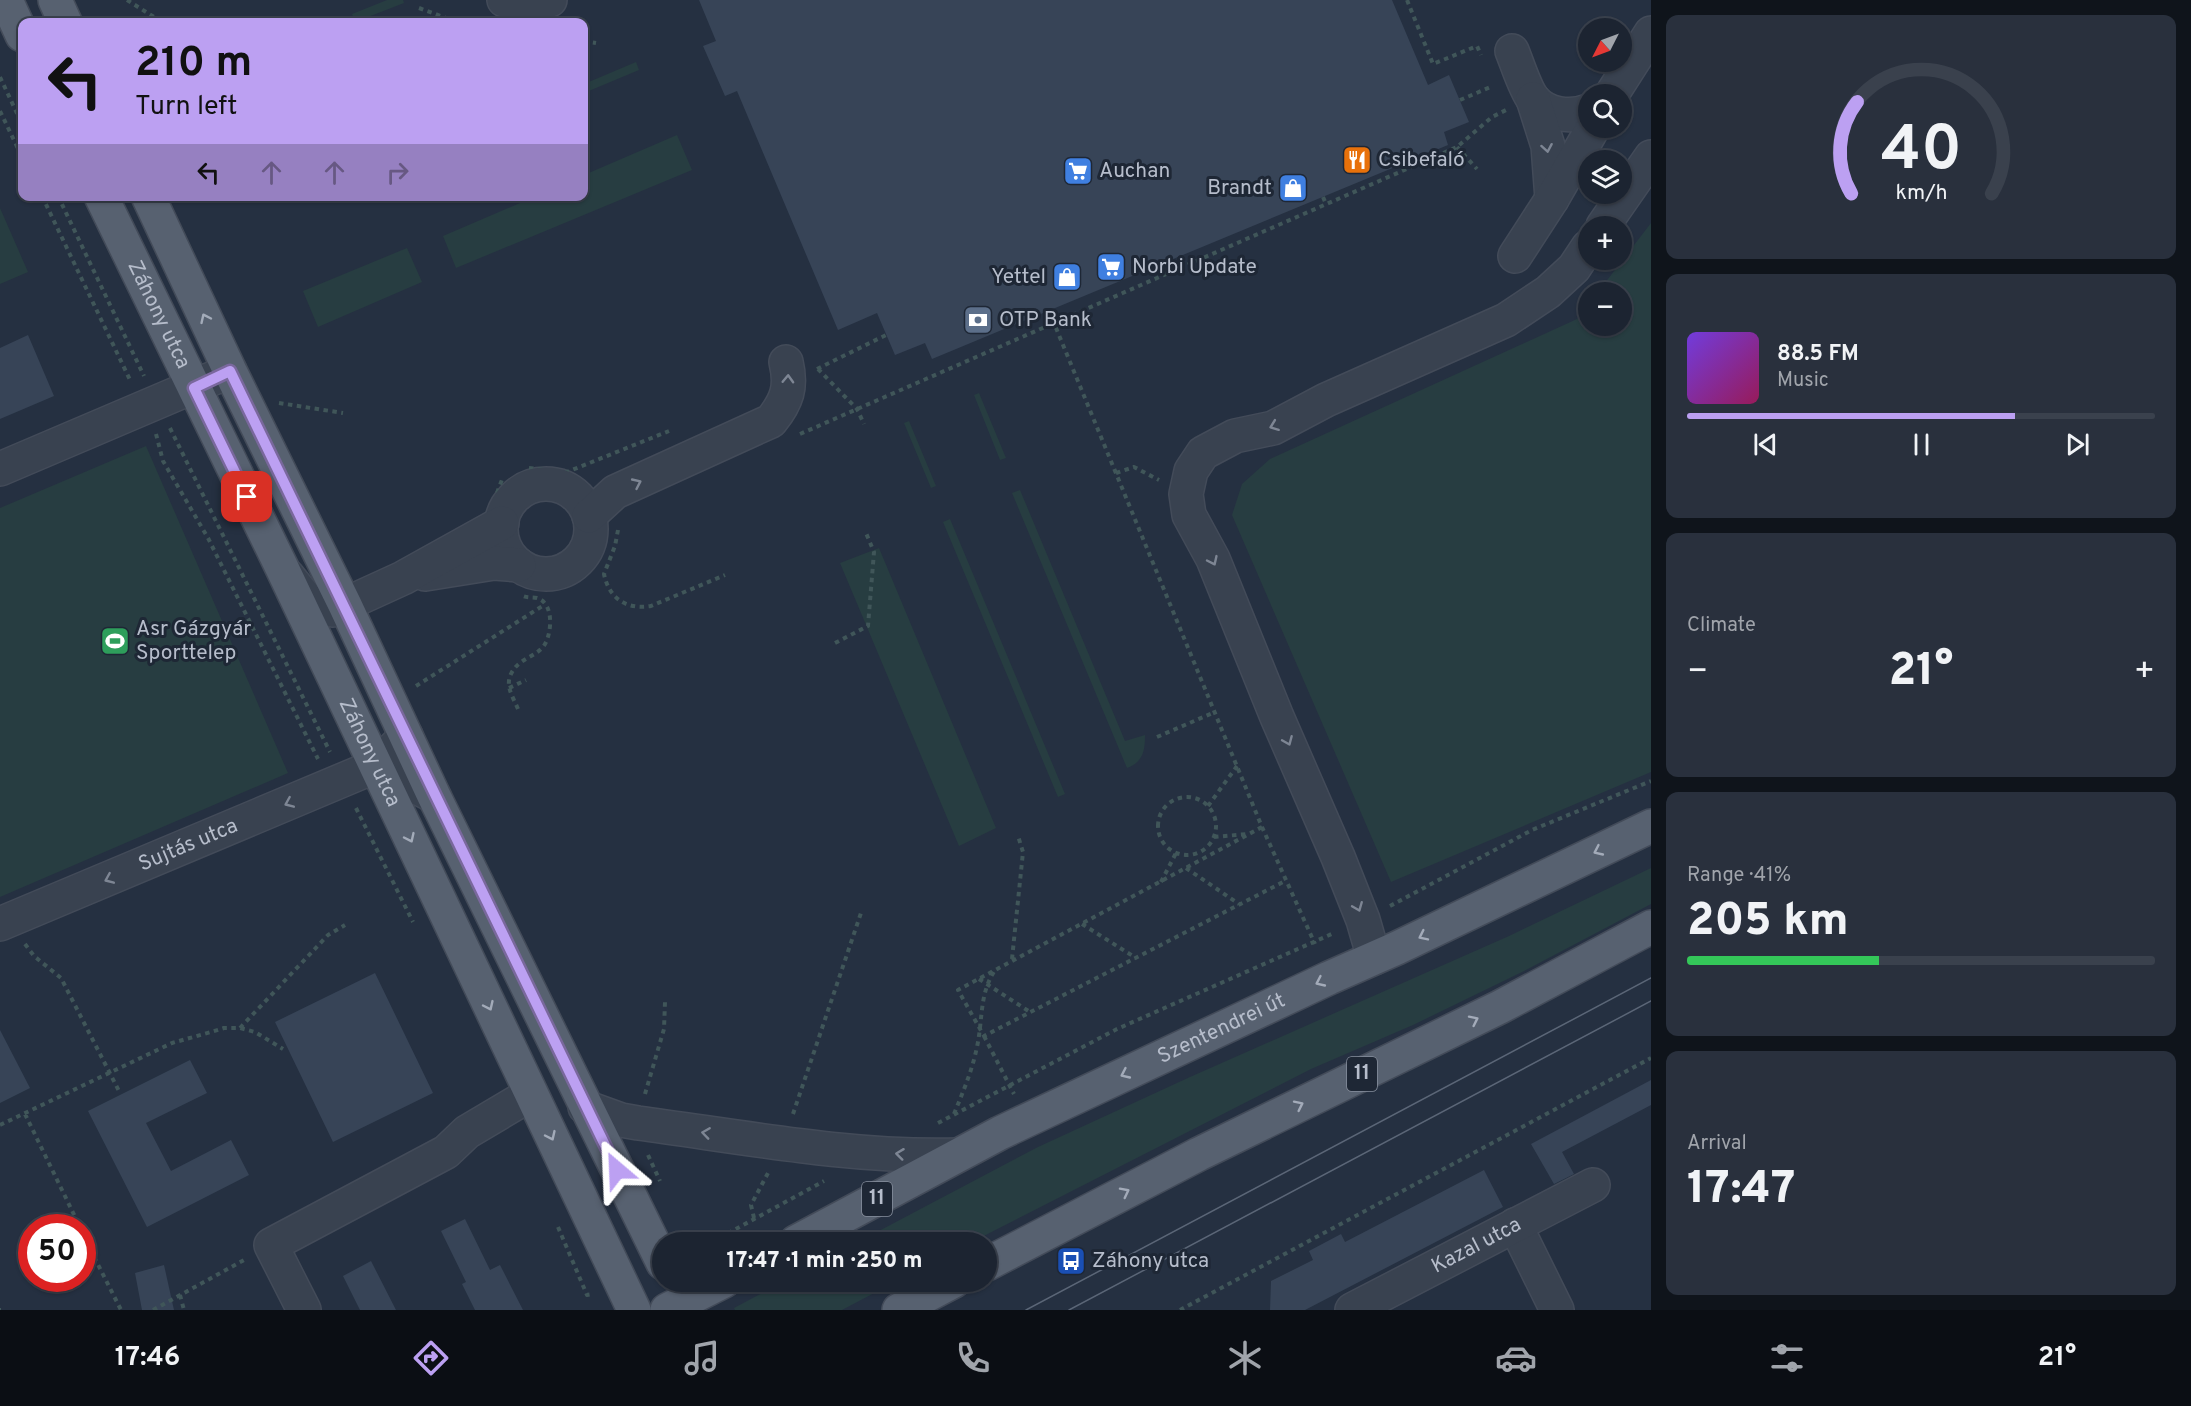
<!DOCTYPE html>
<meta charset="utf-8">
<style>
:root{--surface:#1c2431;--page:#29303d;--text:#f1f3f6;--muted:#a0a4ab;--line:#3a414d;--accent:#bca0f2}
body{margin:0;font-family:Overpass,sans-serif;background:var(--page);color:var(--text);height:100vh;display:flex;flex-direction:column;font-size:22px;white-space:nowrap}
*{box-sizing:border-box;margin:0}
p{font-size:20px;color:var(--muted)}
.icon{flex:none;width:33px;height:33px;fill:none;stroke:currentColor;stroke-width:2;stroke-linecap:round;stroke-linejoin:round}
.map{position:relative;flex:1;overflow:hidden}
.side{display:flex;flex-direction:column;gap:15px;padding:15px;background:#0f141b;width:540px}
.side>*{flex:none}
.banner{position:absolute;left:18px;top:18px;width:570px;height:183px;border-radius:12px;box-shadow:0 2px 4px #0004,0 0 0 2px var(--line);background:#bca0f2;color:#111;overflow:hidden}
.needle{width:39px;rotate:228deg}
.buttons{position:absolute;left:1578px;top:18px;display:grid;gap:12px}
.buttons a{display:grid;place-items:center;width:54px;height:54px;border-radius:50%;background:var(--surface);box-shadow:0 2px 4px #0004,0 0 0 2px var(--line);font-size:30px}
.speed{position:absolute;left:18px;top:1214px;display:flex;gap:12px;font-size:30px;font-weight:700;text-align:center}
.speed>*{display:grid;place-content:center;width:78px;height:78px;border-radius:50%;background:var(--surface);box-shadow:0 2px 4px #0004,0 0 0 2px var(--line);line-height:1}
.speed .limit{border:9px solid #d22;background:#fff;color:#111}
.pin{position:absolute;display:grid;place-items:center;width:51px;height:51px;color:#fff;margin:-26px;border-radius:12px;box-shadow:0 3px 9px #0006}
.me{position:absolute;width:66px;margin:-33px;rotate:334deg;stroke-linejoin:round;filter:drop-shadow(0 0 4px #0008)}
.turn{display:flex;align-items:center;gap:21px;height:126px;padding:0 18px;font-size:27px}
.turn .icon{width:78px;height:78px;stroke-width:2.5}
.turn b{display:block;font-size:42px;line-height:51px}
.lanes{display:flex;align-items:center;height:57px;padding:0 18px;background:#0003;justify-content:center;gap:30px;direction:ltr}
.lanes .off{opacity:.35}
.big{font-size:45px;font-weight:800;line-height:1.1}
.side .widget{flex:1;display:flex;flex-direction:column;justify-content:center;gap:9px;min-width:0;padding:0 21px;border-radius:12px;background:var(--page)}
.side .dial{align-items:center;gap:0}
.dial svg{height:156px;overflow:visible;fill:none;stroke:var(--line);stroke-width:7;stroke-linecap:round;text-anchor:middle}
.dial text{fill:var(--text);stroke:none}
.song{display:flex;align-items:center;gap:18px}
.cover{width:72px;height:72px;border-radius:9px;background:linear-gradient(135deg,hsl(260 70% 55%),hsl(330 70% 35%))}
.played{height:6px;border-radius:3px;background:linear-gradient(90deg,var(--accent) 70%,var(--line) 70%)}
.keys{display:flex;justify-content:space-around;direction:ltr}
.heat{display:flex;justify-content:space-between;align-items:center;font-size:33px;direction:ltr}
.charge{height:9px;border-radius:4px;background:linear-gradient(90deg,#34c759 41%,var(--line) 0)}
.trip{position:absolute;left:652px;top:1232px;width:345px;height:60px;border-radius:30px;background:var(--surface);box-shadow:0 2px 4px #0004,0 0 0 2px var(--line);font-weight:800;line-height:60px;text-align:center}
.menu{display:flex;height:96px;justify-content:space-around;align-items:center;background:#0b0e14;color:var(--muted)}
.menu .icon{width:42px;height:42px}
.menu .active{color:var(--accent)}
.menu b{font-size:27px;color:var(--text)}
main{display:flex;flex:1;min-height:0}
.map>svg:first-child{display:block}
.green{fill:#273d41}
.building{fill:#374457}
.lines{fill:none;stroke-linecap:round;stroke-linejoin:round}
.minor-casing{stroke:#434b59;stroke-width:36}
.major-casing{stroke:#434b59;stroke-width:36}
.path{stroke:#405659;stroke-width:4;stroke-dasharray:4.5 4.5;stroke-linecap:butt}
.minor{stroke:#394250;stroke-width:33}
.major{stroke:#576170;stroke-width:33}
.tram{stroke:#5b6677;stroke-width:1.5}
.oneway{stroke:#7e8694}
.oneway2{stroke:#a3abb9}
.route-casing{stroke:#7a689d;stroke-width:15}
.route{stroke:#bca0f2;stroke-width:10}
.labels{text-anchor:middle;dominant-baseline:central;stroke-width:6;stroke-linejoin:round;paint-order:stroke}
.shield{fill:#1e2735;stroke:#88909e;stroke-width:1.5}
.shield-label{font-size:20px;font-weight:bold;fill:#b6bdcb}
.poi-label{font-size:21px;fill:#b6bdcb;stroke:#1e2735;text-anchor:start}
.street-label{font-size:21px;fill:#b6bdcb;stroke:#1e2735}
</style>
<main>
<div class="map">
<svg width="1651" height="1310" viewBox="0 0 1651 1310">
<rect width="100%" height="100%" fill="#253041"/>
<path class="green" d="M387,0h16l1,3 -49,19 -3,-8z
M636,62l3,8 -55,23v-9z
M677,135l15,35 -236,98 -13,-32 91,-39 50,-1v-21z
M0,208l28,64 -28,12z
M1651,223v549l-260,110 -159,-367 10,-31 28,-25 307,-140 11,-14v21h34v-34h-24z
M407,248l15,34 -104,45 -15,-36z
M979,393l27,65 -6,2 -26,-65z
M909,421l27,65 -5,2 -27,-65z
M146,446l142,327 -288,124v-389z
M1020,490l105,251 20,-6c0,16 -2,27 -18,33l-115,-275z
M950,519l115,275 -7,3 -115,-275z
M879,548l117,280 -37,18 -119,-283z
M1651,868v36l-129,68 -109,53 -102,44 -339,173h-114l180,-95 152,-70 319,-141z
M785,1281h112l-55,29h-107l-1,-2z"/>
<path class="building" d="M699,0h693l36,85 21,-10 20,47 -25,10 4,13 -516,214 -7,-16 -30,12 -18,-42 -39,17 -101,-239 -12,5 -22,-50 13,-5z
M28,335l26,61 -54,23v-71z
M375,973l58,120 -100,49 -58,-120z
M0,1030l30,58 -30,15z
M190,1060l17,33 -61,30 25,48 60,-31 18,35 -102,52 -59,-116z
M1651,1080v25l-89,47 12,22 -20,10 -23,-40z
M1484,1170l19,37 -198,103h-35l1,-29 42,-21 -4,-9 32,-17 4,8z
M465,1219l25,51 10,-5 23,45h-48l-13,-26 4,-2 -25,-51z
M371,1261l25,49h-36l-17,-34z
M164,1265l10,45h-32l-7,-37z"/>
<g class="lines">
<g class="minor-casing">
<g id="minor">
<path d="M504,0c16,5 29,7 46,0"/>
<path d="M1512,51c5,12 13,38 21,48 13,16 37,19 55,12"/>
<path d="M1612,94l39,-61"/>
<path d="M1533,99l15,47 4,53"/>
<path d="M1603,226l48,-69"/>
<path d="M1515,256l37,-57 41,-71"/>
<path d="M0,469l230,-98"/>
<circle cx="546" cy="529" r="45"/>
<path d="M589,516l26,-24 156,-71c16,-20 21,-34 15,-59"/>
<path d="M425,574l69,-11 25,2"/>
<path d="M287,575l21,26 11,7 14,2 70,-32 99,-55"/>
<path d="M376,766l58,30"/>
<path id="s1" d="M0,924l376,-158 30,-30"/>
<path d="M1374,958l-11,-38 -25,-63 -61,-140 -64,-158 -24,-44 -3,-21 5,-23 12,-18 32,-17 38,-8 53,-28 180,-80 42,-28 26,-24 14,-21"/>
<path d="M585,1107l36,13 17,3c105,14 214,35 320,32"/>
<path d="M1515,1225l42,85"/>
<path d="M304,1310l-33,-65 175,-93 21,-20 64,-38"/>
<path id="s2" d="M1352,1310l241,-125"/>
</g>
</g>
<g class="major-casing">
<g id="major">
<path d="M6,0l16,35"/>
<path d="M55,0l10,22"/>
<path id="s3" d="M101,196l182,374 351,740"/>
<path d="M148,196l82,175 115,234 89,191 229,467"/>
<path id="s4" d="M796,1242l204,-109 329,-155 68,-30 254,-122"/>
<path d="M987,1264l212,-110 301,-147 151,-80"/>
<path d="M667,1310l57,-29"/>
<path d="M899,1310l55,-29"/>
</g>
</g>
<path class="path" d="M127,0l35,22
M1407,0l26,64 44,-18 4,9
M419,8l38,14
M584,41l12,2
M0,77l22,47
M1460,100l33,-14
M0,111l22,46
M1457,147l20,22
M42,196l89,186
M58,196l86,180
M1323,197l3,7
M1049,311l213,516 53,117
M817,369l69,-34
M818,369l39,40 7,15
M279,403l64,10
M170,428l160,324
M156,434l7,27 45,77 110,221
M800,434l657,-287 35,-30 14,-7
M529,468l38,4 102,-41
M1116,473l18,-6 25,13
M497,493l6,-16
M618,530l-3,16 -11,28c5,25 23,36 47,32l74,-31
M835,643l33,-17 6,-74 -8,-19
M416,686l128,-81
M509,688l17,-8
M518,709c-5,-12 -13,-23 -7,-35 7,-15 22,-16 32,-27 9,-11 12,-44 -6,-49 -5,-1 -9,0 -14,-2
M1157,737l58,-25
M1158 826a29 29 0 1 1 58 0a29 29 0 1 1-58 0Z
M1208,806l29,-40
M356,808l57,114
M1262,827l-304,163 26,46 301,-155
M1214,837l33,-3
M1186,868l53,36
M1161,882l15,-29
M1390,906l142,-76 119,-49
M1082,924l54,34
M25,944l9,12 27,22 58,113
M1012,959l11,-107 -5,-16
M979,979l51,33
M240,1028l88,-93 17,-10
M984,1036l30,58
M645,1094l19,-65 1,-27
M25,1114l55,113
M793,1114l68,-201
M954,1114c9,-22 18,-43 23,-67 6,-27 2,-53 18,-77
M938,1123l179,-94 217,-96
M0,1125l172,-82 39,-11 13,-4h16l15,4 28,17
M648,1155l12,26
M754,1218l-3,-13 17,-32
M63,1227l13,-7
M558,1227l29,68 6,-1
M82,1233l39,77
M712,1242l112,-61
M28,1245l4,-2
M180,1295l4,15
M0,1310h1
M153,1310l91,-50
M1180,1310l471,-252"/>
<use href="#minor" class="minor"/>
<use href="#major" class="major"/>
<path class="tram" d="M1026,1310l625,-332
M1069,1310l582,-309"/>
</g>
<defs><path id="oneway-chevron" d="M-2-3.5L2.5 0L-2 3.5" fill="none" stroke-width="1.6" stroke-linecap="round" stroke-linejoin="round" transform="scale(1.5)"/></defs>
<g class="oneway">
<use href="#oneway-chevron" transform="translate(1547 148) rotate(80)"/>
<use href="#oneway-chevron" transform="translate(788 379) rotate(-88)"/>
<use href="#oneway-chevron" transform="translate(1274 426) rotate(159)"/>
<use href="#oneway-chevron" transform="translate(637 483) rotate(-25)"/>
<use href="#oneway-chevron" transform="translate(1213 561) rotate(65)"/>
<use href="#oneway-chevron" transform="translate(1288 741) rotate(67)"/>
<use href="#oneway-chevron" transform="translate(289 803) rotate(157)"/>
<use href="#oneway-chevron" transform="translate(109 879) rotate(157)"/>
<use href="#oneway-chevron" transform="translate(1358 907) rotate(68)"/>
<use href="#oneway-chevron" transform="translate(706 1133) rotate(-172)"/>
<use href="#oneway-chevron" transform="translate(900 1154) rotate(-173)"/>
</g>
<g class="oneway2">
<use href="#oneway-chevron" transform="translate(205 318) rotate(-115)"/>
<use href="#oneway-chevron" transform="translate(410 838) rotate(65)"/>
<use href="#oneway-chevron" transform="translate(1598 851) rotate(155)"/>
<use href="#oneway-chevron" transform="translate(1423 936) rotate(154)"/>
<use href="#oneway-chevron" transform="translate(1320 982) rotate(155)"/>
<use href="#oneway-chevron" transform="translate(489 1006) rotate(65)"/>
<use href="#oneway-chevron" transform="translate(1474 1020) rotate(-26)"/>
<use href="#oneway-chevron" transform="translate(1125 1074) rotate(155)"/>
<use href="#oneway-chevron" transform="translate(1299 1105) rotate(-26)"/>
<use href="#oneway-chevron" transform="translate(551 1136) rotate(65)"/>
<use href="#oneway-chevron" transform="translate(1125 1192) rotate(-27)"/>
</g>
<g class="lines">
<g class="route-casing">
<path id="route" d="M247,497l-53,-109 36,-17 387,799"/>
</g>
<use href="#route" class="route"/>
</g>
<defs>
<g id="restaurant-square" transform="scale(1.5)"><rect x="-9" y="-9" width="18" height="18" rx="4" fill="#e8710a" stroke="#1e2735"/><path d="M-5-6h1v4h1v-4h1v4h1v-4h1v5L-1.5 .5V6h-2V.5L-5-1ZM5-6V6H3V1.5H1.5Q1.5-4 5-6Z" fill="#fff"/></g>
<g id="supermarket-square" transform="scale(1.5)"><rect x="-9" y="-9" width="18" height="18" rx="4" fill="#3f7fe0" stroke="#1e2735"/><path d="M-6-5.5h2.5l.6 2H6L4.5 2H-2.5L-4.4-4H-6ZM-1.5 3.2a1.3 1.3 0 1 0 .1 0ZM3 3.2a1.3 1.3 0 1 0 .1 0Z" fill="#fff"/></g>
<g id="shop-square" transform="scale(1.5)"><rect x="-9" y="-9" width="18" height="18" rx="4" fill="#3f7fe0" stroke="#1e2735"/><path d="M-5-2.5h2.3a2.7 3.5 0 0 1 5.4 0H5L5.5 6h-11ZM-1.5-2.5h3a1.5 2.3 0 0 0-3 0Z" fill="#fff"/></g>
<g id="bank-square" transform="scale(1.5)"><rect x="-9" y="-9" width="18" height="18" rx="4" fill="#5c6f8a" stroke="#1e2735"/><path d="M-6-4H6V4H-6ZM0-2.3a2.3 2.3 0 1 0 0 4.6a2.3 2.3 0 1 0 0-4.6Z" fill="#fff"/></g>
<g id="stadium-square" transform="scale(1.5)"><rect x="-9" y="-9" width="18" height="18" rx="4" fill="#2e9e5b" stroke="#1e2735"/><path d="M0-5a6.5 5 0 1 0 0 10a6.5 5 0 1 0 0-10ZM-3.5-1.8h7v3.6h-7Z" fill="#fff"/></g>
<g id="bus-square" transform="scale(1.5)"><rect x="-9" y="-9" width="18" height="18" rx="4" fill="#1a4fb4" stroke="#1e2735"/><path d="M-5-6H5V4H4V6H2V4H-2V6H-4V4H-5ZM-3.5-4V0h7V-4ZM-3.5 1.2v1.5H-2V1.2ZM2 1.2v1.5H3.5V1.2Z" fill="#fff"/></g>
</defs>
<g fill-rule="evenodd">
<use href="#restaurant-square" x="1357" y="160"/>
<use href="#supermarket-square" x="1078" y="171"/>
<use href="#shop-square" x="1293" y="188"/>
<use href="#supermarket-square" x="1111" y="267"/>
<use href="#shop-square" x="1067" y="277"/>
<use href="#bank-square" x="978" y="320"/>
<use href="#stadium-square" x="115" y="641"/>
<use href="#bus-square" x="1071" y="1261"/>
</g>
<g class="labels">
<g class="shield">
<rect x="1347" y="1057" width="30" height="34" rx="4.5"/>
<rect x="862" y="1182" width="30" height="34" rx="4.5"/>
</g>
<g class="shield-label">
<text x="1362" y="1074">11</text>
<text x="877" y="1199">11</text>
</g>
<g class="poi-label">
<text x="1378" y="160">Csibefaló</text>
<text x="1099" y="171">Auchan</text>
<text x="1272" y="188" text-anchor="end">Brandt</text>
<text x="1132" y="267">Norbi Update</text>
<text x="1046" y="277" text-anchor="end">Yettel</text>
<text x="999" y="320">OTP Bank</text>
<text x="136" y="629">Asr Gázgyár<tspan x="136" dy="24">Sporttelep</tspan></text>
<text x="1092" y="1261">Záhony utca</text>
</g>
<g class="street-label">
<text stroke="none"><textPath href="#s3" startOffset="132">Záhony utca</textPath></text>
<text stroke="none"><textPath href="#s3" startOffset="618">Záhony utca</textPath></text>
<text stroke="none"><textPath href="#s1" startOffset="204">Sujtás utca</textPath></text>
<text stroke="none"><textPath href="#s4" startOffset="476">Szentendrei út</textPath></text>
<text stroke="none"><textPath href="#s2" startOffset="140">Kazal utca</textPath></text>
</g>
</g>
</svg>
<div class="buttons">
<a><svg class="needle" viewBox="-14 -14 28 28"><path d="M0-13l5 13h-10z" fill="#e53935"/><path d="M0 13l5-13h-10z" fill="#a0a4ab"/></svg></a>
<a><svg class="icon" aria-label="search" viewBox="0 0 24 24"><circle cx="10" cy="10" r="6"/><path d="M15 15l6 6"/></svg></a>
<a><svg class="icon" aria-label="layers" viewBox="0 0 24 24"><path d="M12 4l9 5-9 5-9-5zM3 14l9 5 9-5"/></svg></a>
<a>+</a>
<a>−</a>
</div>
<div class="speed"><div class="limit">50</div></div>
<div class="pin" style="left:247px;top:497px;background:#d93025"><svg class="icon" aria-label="arrive" viewBox="0 0 24 24"><path d="M6 21V4h12l-3 4 3 4H6"/></svg></div>
<svg class="me" style="left:617px;top:1170px" viewBox="-20 -20 40 40"><path d="M0-17L14 15 0 8-14 15z" fill="#bca0f2" stroke="#fff" stroke-width="4"/></svg>
<div class="trip">17:47 · 1 min · 250 m</div>
<div class="banner">
<div class="turn"><svg class="icon" aria-label="left" viewBox="0 0 24 24"><path d="M17 20v-9H6M10 6l-5 5 5 5"/></svg><div><b>210 m</b>Turn left</div></div>
<div class="lanes"><svg class="icon" aria-label="left" viewBox="0 0 24 24"><path d="M17 20v-9H6M10 6l-5 5 5 5"/></svg><svg class="icon off" aria-label="ahead" viewBox="0 0 24 24"><path d="M12 20V5M6 11l6-6 6 6"/></svg><svg class="icon off" aria-label="ahead" viewBox="0 0 24 24"><path d="M12 20V5M6 11l6-6 6 6"/></svg><svg class="icon off" aria-label="right" viewBox="0 0 24 24"><path d="M7 20v-9h11M14 6l5 5-5 5"/></svg></div>
</div>
</div>
<section class="side">
<div class="widget dial"><svg viewBox="0 0 100 80">
<path d="M14 69A42 42 0 1 1 86 69"/>
<path d="M14 69A42 42 0 0 1 17 22" stroke="#bca0f2"/>
<text x="50" y="56" font-size="32" font-weight="700">40</text>
<text x="50" y="72" font-size="11">km/h</text>
</svg></div>
<div class="widget">
<div class="song"><i class="cover"></i><div><b>88.5 FM</b><p>Music</p></div></div>
<div class="played"></div>
<div class="keys"><svg class="icon" aria-label="previous" viewBox="0 0 24 24"><path d="M18 5L8 12l10 7zM5 5v14"/></svg><svg class="icon" aria-label="pause" viewBox="0 0 24 24"><path d="M8 5v14M16 5v14"/></svg><svg class="icon" aria-label="next" viewBox="0 0 24 24"><path d="M6 5l10 7-10 7zM19 5v14"/></svg></div>
</div>
<div class="widget"><p>Climate</p>
<div class="heat"><a>−</a><b class="big">21°</b><a>+</a></div>
</div>
<div class="widget"><p>Range · 41%</p><b class="big">205 km</b><div class="charge"></div></div>
<div class="widget"><p>Arrival</p><b class="big">17:47</b></div>
</section>
</main>
<nav class="menu">
<b>17:46</b>
<svg class="icon active" aria-label="directions" viewBox="0 0 24 24"><path d="M12 3l9 9-9 9-9-9zM9 14v-3h6M13 9l2 2-2 2"/></svg>
<svg class="icon" aria-label="music" viewBox="0 0 24 24"><path d="M9 18V5l10-2v13"/><circle cx="6" cy="18" r="3"/><circle cx="16" cy="16" r="3"/></svg>
<svg class="icon" aria-label="phone" viewBox="0 0 24 24"><path d="M5 4h4l2 5-3 2q2 4 5 5l2-3 5 2v4C11 20 4 13 5 4z"/></svg>
<svg class="icon" aria-label="climate" viewBox="0 0 24 24"><path d="M12 3v18M4 7l16 10M4 17L20 7"/></svg>
<svg class="icon" aria-label="car" viewBox="0 0 24 24"><path d="M5 17H2v-5l4-1 3-4h7l3 4 3 1v5h-3M9 17h6M6 11h13"/><circle cx="7" cy="17" r="2"/><circle cx="17" cy="17" r="2"/></svg>
<svg class="icon" aria-label="filters" viewBox="0 0 24 24"><path d="M4 7h16M4 17h16"/><circle cx="9" cy="7" r="2"/><circle cx="15" cy="17" r="2"/></svg>
<b>21°</b>
</nav>
